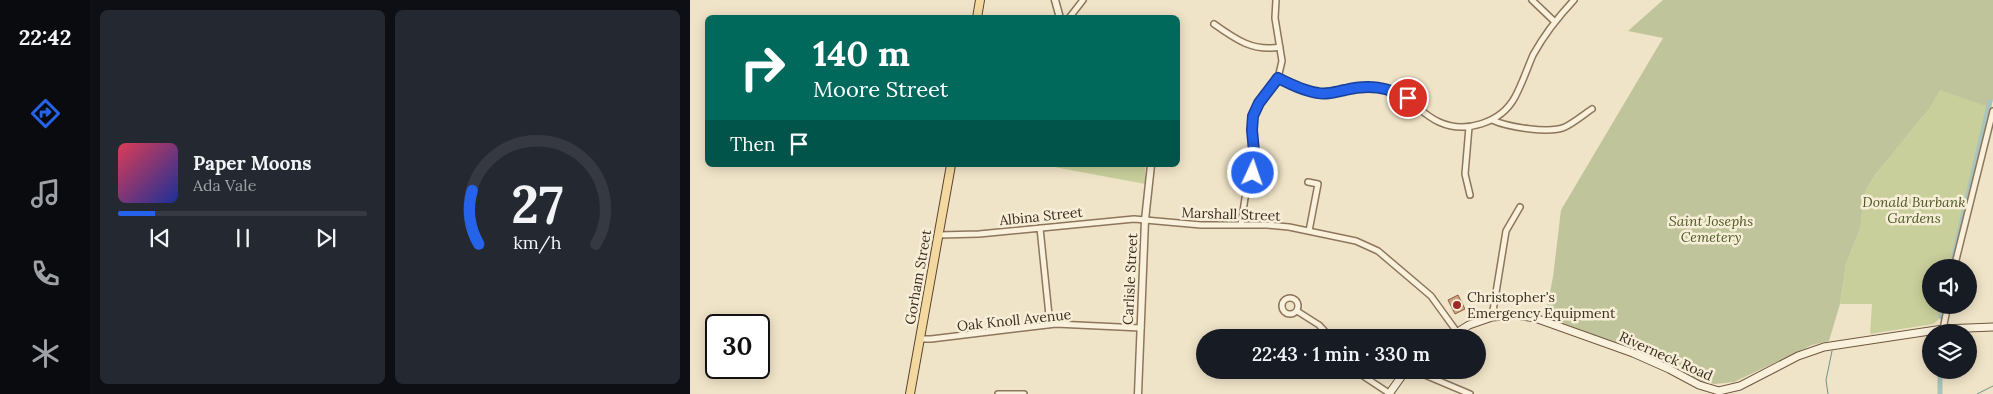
<!DOCTYPE html>
<meta charset="utf-8">
<style>
:root{--surface:#171b24;--page:#242831;--text:#f1f3f6;--muted:#9ea1a6;--line:#363941;--accent:#2563eb}
body{margin:0;font-family:Lora,serif;background:var(--page);color:var(--text);height:100vh;display:flex;flex-direction:column;font-size:19px;white-space:nowrap}
*{box-sizing:border-box;margin:0}
p{font-size:16px;color:var(--muted)}
.icon{flex:none;width:28px;height:28px;fill:none;stroke:currentColor;stroke-width:2;stroke-linecap:round;stroke-linejoin:round}
.map{position:relative;flex:1;overflow:hidden}
.panel{display:flex;flex-direction:column;gap:10px;padding:10px;background:#0d0f14;width:600px}
.panel>*{flex:none}
.guide{position:absolute;left:15px;top:15px;width:475px;height:152px;border-radius:8px;box-shadow:0 2px 12px #0003;background:#00695c;color:#fff;overflow:hidden}
.buttons{position:absolute;left:1232px;top:259px;display:grid;gap:10px}
.buttons a{display:grid;place-items:center;width:55px;height:55px;border-radius:50%;background:var(--surface);box-shadow:0 2px 12px #0003;font-size:25px}
.speed{position:absolute;left:15px;top:314px;display:flex;gap:10px;font-size:25px;font-weight:700;text-align:center}
.speed>*{display:grid;place-content:center;width:65px;height:65px;border-radius:50%;background:var(--surface);box-shadow:0 2px 12px #0003;line-height:1}
.speed .limit{border:2px solid #111;border-radius:8px;background:#fff;color:#111}
.pin{position:absolute;display:grid;place-items:center;width:42px;height:42px;color:#fff;margin:-21px;border:2px solid #fff;border-radius:50%;box-shadow:0 1px 5px #0007}
.me{position:absolute;width:55px;margin:-28px;rotate:3deg;stroke-linejoin:round;filter:drop-shadow(0 0 4px #0008)}
.turn{display:flex;align-items:center;gap:18px;height:105px;padding:0 25px;font-size:22px}
.turn .icon{width:65px;height:65px;stroke-width:2.5}
.turn b{display:block;font-size:35px;line-height:42px}
.then{display:flex;align-items:center;height:48px;padding:0 25px;background:#0003;gap:10px;font-size:19px}
.panel .card{flex:1;display:flex;flex-direction:column;justify-content:center;gap:8px;min-width:0;padding:0 18px;border-radius:8px;background:var(--page)}
.panel .dial{align-items:center;gap:0}
.dial svg{height:130px;overflow:visible;fill:none;stroke:var(--line);stroke-width:7;stroke-linecap:round;text-anchor:middle}
.dial text{fill:var(--text);stroke:none}
.song{display:flex;align-items:center;gap:15px}
.cover{width:60px;height:60px;border-radius:8px;background:linear-gradient(135deg,hsl(350 70% 55%),hsl(230 70% 35%))}
.played{height:5px;border-radius:2px;background:linear-gradient(90deg,var(--accent) 15%,var(--line) 15%)}
.keys{display:flex;justify-content:space-around;direction:ltr}
.panel .tiles{flex:1;display:grid;gap:10px;grid-template-columns:repeat(2,1fr)}
.trip{position:absolute;left:506px;top:329px;width:290px;height:50px;border-radius:25px;background:var(--surface);box-shadow:0 2px 12px #0003;font-weight:600;line-height:50px;text-align:center}
main{display:flex;flex:1;min-height:0}
.dock{display:flex;flex-direction:column;width:90px;justify-content:space-around;align-items:center;background:#090b0e;color:var(--muted)}
.dock .icon{width:35px;height:35px}
.dock .on{color:var(--accent)}
.dock b{font-size:22px;color:var(--text)}
.map>svg:first-child{display:block}
.green{fill:#c9cf9b}
.cemetery{fill:#bfc49a}
.lines{fill:none;stroke-linecap:round;stroke-linejoin:round}
.stream{stroke:#6f938a;stroke-width:1}
.canal{stroke:#a9c4bc;stroke-width:5}
.building{fill:#cf9f7d;stroke:#8d5f41}
.minor-casing{stroke:#8d765c;stroke-width:8}
.tertiary-casing{stroke:#8d765c;stroke-width:9}
.secondary-casing{stroke:#6f573f;stroke-width:9}
.primary-casing{stroke:#5b4430;stroke-width:10}
.minor{stroke:#faf1dc;stroke-width:5}
.tertiary{stroke:#faf1dc;stroke-width:6}
.secondary{stroke:#faf1dc;stroke-width:7}
.primary{stroke:#f3d9a0;stroke-width:8}
.route-casing{stroke:#184099;stroke-width:12}
.route{stroke:#2563eb;stroke-width:9}
.poi-dot{fill:#9e2a2b;stroke:#f7eed8;stroke-width:2}
.labels{text-anchor:middle;dominant-baseline:central;stroke-width:5;stroke-linejoin:round;paint-order:stroke}
.park-label{font-size:14px;font-style:italic;fill:#4d5a26;stroke:#f7eed8}
.street-label{font-size:14px;fill:#3d2e20;stroke:#f7eed8}
.poi-label{font-size:14px;fill:#3d2e20;stroke:#f7eed8;text-anchor:start}
</style>
<main>
<nav class="dock">
<b>22:42</b>
<svg class="icon on" aria-label="directions" viewBox="0 0 24 24"><path d="M12 3l9 9-9 9-9-9zM9 14v-3h6M13 9l2 2-2 2"/></svg>
<svg class="icon" aria-label="music" viewBox="0 0 24 24"><path d="M9 18V5l10-2v13"/><circle cx="6" cy="18" r="3"/><circle cx="16" cy="16" r="3"/></svg>
<svg class="icon" aria-label="phone" viewBox="0 0 24 24"><path d="M5 4h4l2 5-3 2q2 4 5 5l2-3 5 2v4C11 20 4 13 5 4z"/></svg>
<svg class="icon" aria-label="climate" viewBox="0 0 24 24"><path d="M12 3v18M4 7l16 10M4 17L20 7"/></svg>
</nav>
<section class="panel">
<div class="tiles">
<div class="card">
<div class="song"><i class="cover"></i><div><b>Paper Moons</b><p>Ada Vale</p></div></div>
<div class="played"></div>
<div class="keys"><svg class="icon" aria-label="previous" viewBox="0 0 24 24"><path d="M18 5L8 12l10 7zM5 5v14"/></svg><svg class="icon" aria-label="pause" viewBox="0 0 24 24"><path d="M8 5v14M16 5v14"/></svg><svg class="icon" aria-label="next" viewBox="0 0 24 24"><path d="M6 5l10 7-10 7zM19 5v14"/></svg></div>
</div>
<div class="card dial"><svg viewBox="0 0 100 80">
<path d="M14 69A42 42 0 1 1 86 69"/>
<path d="M14 69A42 42 0 0 1 10 36" stroke="#2563eb"/>
<text x="50" y="56" font-size="32" font-weight="700">27</text>
<text x="50" y="72" font-size="11">km/h</text>
</svg></div>
</div>
</section>
<div class="map">
<svg width="1303" height="394" viewBox="0 0 1303 394">
<rect width="100%" height="100%" fill="#f0e4c8"/>
<path class="green" d="M1250,89l51,19 -38,159 -22,1v37h14l-7,15 -5,4 -63,10 2,-30h-32l6,-40 14,-35 4,-32 3,-9 8,-13 55,-67z
M364,165h91v19l-91,-17z"/>
<path class="cemetery" d="M973,0h330v99l-2,9 -51,-18 -10,18 -55,67 -8,13 -3,9 -4,32 -14,35 -6,40 -11,37 -17,4 -78,37 -19,2 -12,-2 -55,-28 -103,-37 8,-40 8,-67 102,-172 -35,-7z"/>
<g class="lines">
<path class="stream" d="M1138,394l-2,-14 6,-29
M1287,394l16,-8"/>
<path class="canal" d="M1261,268l39,-167
M1251,317l2,-12
M1250,370v24"/>
</g>
<path class="building" d="M768,295l7,14 -10,5 -7,-14z"/>
<g class="lines">
<g class="minor-casing">
<path id="minor" d="M842,0l23,22
M379,18l14,-18
M524,24c21,15 39,28 66,23
M588,78c16,7 32,16 50,16 23,-1 37,-14 64,-4 18,7 29,24 47,32 26,12 62,1 76,-25 7,-13 12,-28 18,-42 11,-20 25,-38 41,-55
M802,120c16,7 57,14 73,7 10,-5 18,-12 27,-18
M779,127l-4,47 5,21
M618,182l10,2 -9,47
M551,225l4,-27 8,-25 2,-11 -3,-31 1,-16 6,-12 19,-25 4,-17 -7,-43 1,-18
M350,228l10,97
M249,235l40,-1 155,-15 67,6h66l22,2 67,14 22,10 53,45 26,36
M1264,268l39,-157
M592 306a8 8 0 1 1 16 0a8 8 0 1 1-16 0Z
M607,311l22,14 12,13
M802,317l14,-86 14,-24
M1253,329l5,-24
M230,339h11l125,-15 85,4
M664,370l35,23
M723,370l57,24
M308,394h26"/>
</g>
<g class="tertiary-casing">
<path id="tertiary" d="M365,0l5,18
M448,394l7,-174 6,-55"/>
</g>
<g class="secondary-casing">
<path id="secondary" d="M758,338l21,-13 23,-8 24,-2 19,3 98,35 36,16 30,16 20,6 21,-5 58,-30 26,-9 119,-18 50,-2
M699,394l17,-24"/>
</g>
<g class="primary-casing">
<path id="primary" d="M287,18l3,-18
M220,394l41,-229"/>
</g>
<use href="#minor" class="minor"/>
<use href="#tertiary" class="tertiary"/>
<use href="#secondary" class="secondary"/>
<use href="#primary" class="primary"/>
</g>
<g class="lines">
<g class="route-casing">
<path id="route" d="M563,173l2,-11 -3,-32 1,-14 6,-13 19,-25c12,6 26,13 40,15 9,2 17,-1 27,-3 24,-6 42,-3 63,8"/>
</g>
<use href="#route" class="route"/>
</g>
<circle class="poi-dot" cx="767" cy="305" r="5"/>
<g class="labels">
<g class="park-label">
<text x="1224" y="202">Donald Burbank<tspan x="1224" dy="16">Gardens</tspan></text>
<text x="1021" y="221">Saint Josephs<tspan x="1021" dy="16">Cemetery</tspan></text>
</g>
<g class="street-label">
<text transform="translate(541 214) rotate(2)">Marshall Street</text>
<text transform="translate(351 216) rotate(-6)">Albina Street</text>
<text transform="translate(228 277) rotate(-80)">Gorham Street</text>
<text transform="translate(440 279) rotate(-87)">Carlisle Street</text>
<text transform="translate(324 320) rotate(-6)">Oak Knoll Avenue</text>
<text transform="translate(976 356) rotate(24)">Riverneck Road</text>
</g>
<g class="poi-label">
<text x="777" y="297">Christopher's<tspan x="777" dy="16">Emergency Equipment</tspan></text>
</g>
</g>
</svg>
<div class="buttons">
<a><svg class="icon" aria-label="sound" viewBox="0 0 24 24"><path d="M4 9h4l5-4v14l-5-4H4zM17 9q2 3 0 6"/></svg></a>
<a><svg class="icon" aria-label="layers" viewBox="0 0 24 24"><path d="M12 4l9 5-9 5-9-5zM3 14l9 5 9-5"/></svg></a>
</div>
<div class="speed"><div class="limit">30</div></div>
<div class="pin" style="left:718px;top:98px;background:#d93025"><svg class="icon" aria-label="arrive" viewBox="0 0 24 24"><path d="M6 21V4h12l-3 4 3 4H6"/></svg></div>
<svg class="me" style="left:563px;top:173px" viewBox="-20 -20 40 40"><circle r="17" fill="#2563eb" stroke="#fff" stroke-width="3"/><path d="M0-11L8 9 0 5-8 9z" fill="#fff"/></svg>
<div class="trip">22:43 · 1 min · 330 m</div>
<div class="guide">
<div class="turn"><svg class="icon" aria-label="right" viewBox="0 0 24 24"><path d="M7 20v-9h11M14 6l5 5-5 5"/></svg><div><b>140 m</b>Moore Street</div></div>
<div class="then">Then<svg class="icon" aria-label="arrive" viewBox="0 0 24 24"><path d="M6 21V4h12l-3 4 3 4H6"/></svg></div>
</div>
</div>
</main>
